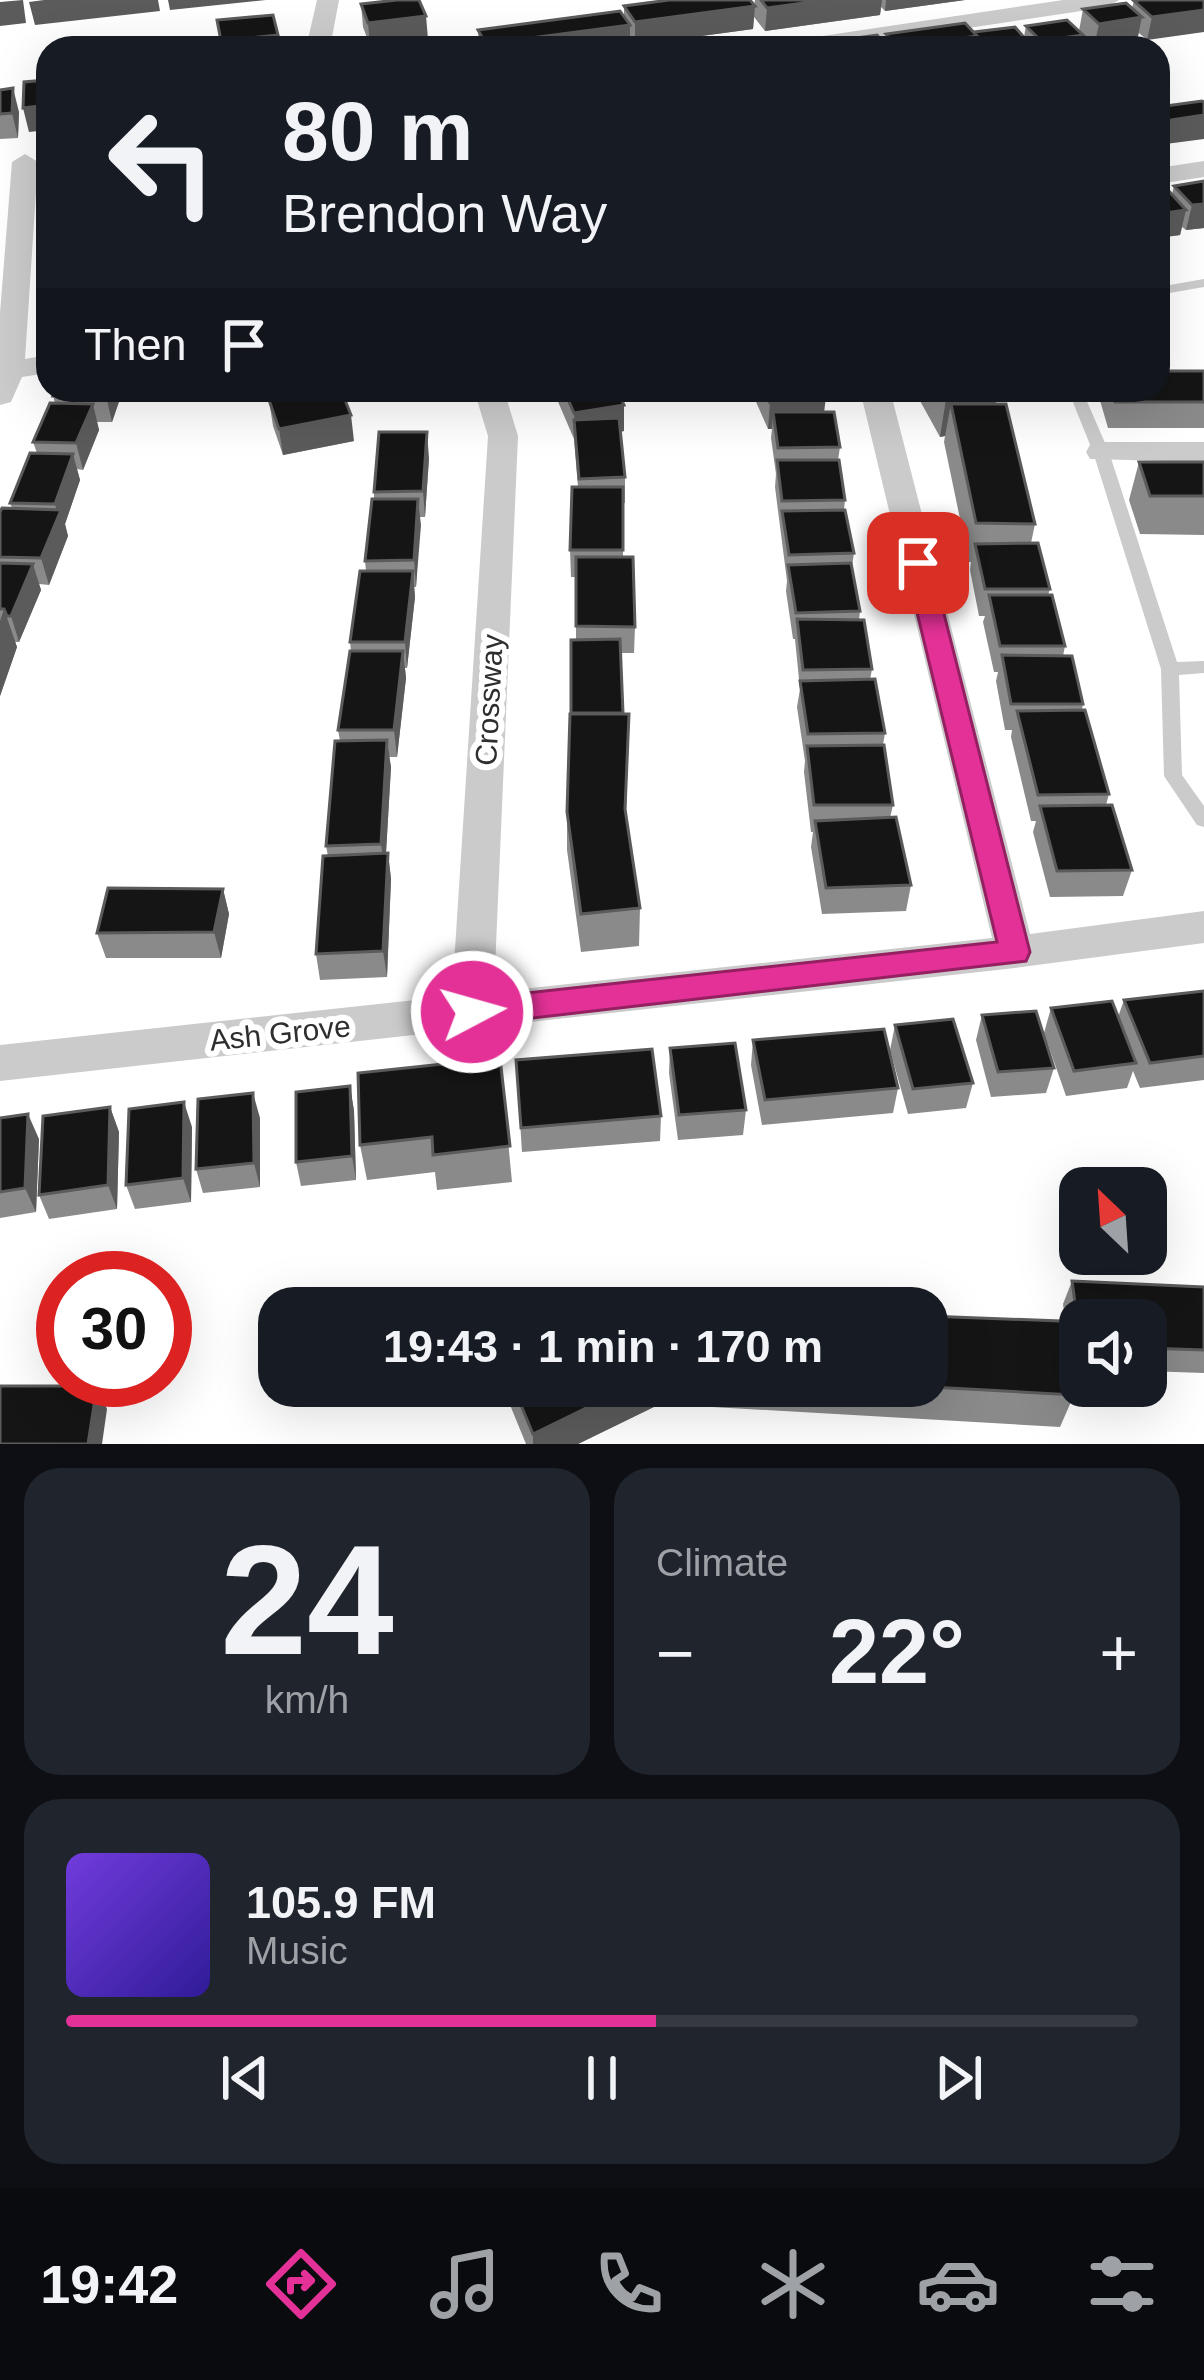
<!DOCTYPE html>
<meta charset="utf-8">
<style>
:root{--surface:#171b24;--page:#20242c;--text:#f1f3f6;--muted:#9ea1a6;--line:#363941;--accent:#e33197}
body{margin:0;font-family:Arial,sans-serif;background:var(--page);color:var(--text);height:100vh;display:flex;flex-direction:column;font-size:45px;white-space:nowrap}
*{box-sizing:border-box;margin:0}
p{font-size:39px;color:var(--muted)}
.icon{flex:none;width:66px;height:66px;fill:none;stroke:currentColor;stroke-width:2;stroke-linecap:round;stroke-linejoin:round}
.map{position:relative;height:1444px;overflow:hidden}
.details{display:flex;flex-direction:column;gap:24px;padding:24px;background:#0d0f14;flex:1}
.details>*{flex:none}
.top-card{position:absolute;left:36px;top:36px;width:1134px;height:366px;border-radius:36px;box-shadow:0 12px 48px #0002;background:#171b24;color:var(--text);overflow:hidden}
.needle{width:78px;rotate:335deg}
.controls{position:absolute;left:1059px;top:1167px;display:grid;gap:24px}
.controls a{display:grid;place-items:center;width:108px;height:108px;border-radius:24px;background:var(--surface);box-shadow:0 12px 48px #0002;font-size:60px}
.speed{position:absolute;left:36px;top:1251px;display:flex;gap:24px;font-size:60px;font-weight:700;text-align:center}
.speed>*{display:grid;place-content:center;width:156px;height:156px;border-radius:50%;background:var(--surface);box-shadow:0 12px 48px #0002;line-height:1}
.speed .limit{border:18px solid #d22;background:#fff;color:#111}
.pin{position:absolute;display:grid;place-items:center;width:102px;height:102px;color:#fff;margin:-51px;border-radius:24px;box-shadow:0 6px 18px #0006}
.me{position:absolute;width:132px;margin:-66px;rotate:84deg;stroke-linejoin:round;filter:drop-shadow(0 0 9px #0008)}
.turn{display:flex;align-items:center;gap:42px;height:252px;padding:0 48px;font-size:54px}
.turn .icon{width:156px;height:156px;stroke-width:2.5}
.turn b{display:block;font-size:84px;line-height:102px}
.then{display:flex;align-items:center;height:114px;padding:0 48px;background:#0003;gap:24px;font-size:45px}
.big{font-size:90px;font-weight:600;line-height:1.1}
.details .tile{flex:1;display:flex;flex-direction:column;justify-content:center;gap:18px;min-width:0;padding:0 42px;border-radius:36px;background:var(--page)}
.details .dial{align-items:center;gap:0}
.dial b{font-size:156px;line-height:1}
.song{display:flex;align-items:center;gap:36px}
.cover{width:144px;height:144px;border-radius:18px;background:linear-gradient(135deg,hsl(260 70% 55%),hsl(250 70% 35%))}
.played{height:12px;border-radius:6px;background:linear-gradient(90deg,var(--accent) 55%,var(--line) 55%)}
.keys{display:flex;justify-content:space-around;direction:ltr}
.heat{display:flex;justify-content:space-between;align-items:center;font-size:66px;direction:ltr}
.details .tiles{flex:1;display:grid;gap:24px;grid-template-columns:1fr 1fr}
.tile:last-child{grid-column:span 2}
.trip{position:absolute;left:258px;top:1287px;width:690px;height:120px;border-radius:36px;background:var(--surface);box-shadow:0 12px 48px #0002;font-weight:600;line-height:120px;text-align:center}
.dock{display:flex;height:192px;justify-content:space-around;align-items:center;background:#090b0e;color:var(--muted)}
.dock .icon{width:84px;height:84px}
.dock .current{color:var(--accent)}
.dock b{font-size:54px;color:var(--text)}
.map>svg:first-child{display:block}
.lines{fill:none;stroke-linecap:round;stroke-linejoin:round}
.lane{fill:#cbcbcb;fill-rule:evenodd}
.street{fill:#cbcbcb;fill-rule:evenodd}
.wall{fill:#8a8a8a}
.shaded-wall{fill:#5b5b5b}
.building{fill:#151515;stroke:#5b5b5b;stroke-width:3}
.route{fill:#e33197;stroke:#942062;stroke-width:3}
.labels{text-anchor:middle;dominant-baseline:central;stroke-width:12;stroke-linejoin:round;paint-order:stroke}
.street-label{font-size:30px;fill:#2e2e2e;stroke:#fff}
</style>
<div class="map">
<svg width="1204" height="1444" viewBox="0 0 1204 1444">
<rect width="100%" height="100%" fill="#fff"/>
<g class="lines">
<path class="lane" d="M1204,279v8l-46,8v-8z
M1068,390h14l27,62 68,210 27,-1v12l-25,2 3,100 22,31v21l-7,-2 -33,-49 -3,-107 -68,-217z"/>
<path class="street" d="M317,0h22l-9,48h-24z
M1063,0h56l-11,7 -273,41h-58l12,-7z
M25,154l13,8 -13,197 23,-4v18l-26,4 -11,25 -11,3v-92l12,-151z
M1204,161v16l-46,7v-16z
M474,390h30l14,46 -24,556 498,-54 -132,-548h30l140,544 174,-23v32l-189,25 -1015,113v-36l452,-49 36,-560z
M1101,442h103v20l-114,-3 -4,-7 4,-7z"/>
</g>
<path class="wall" d="M755,0h210l-80,11 -4,-4 -1,8 -115,16 -11,-14 -1,12 -118,16 -5,-7v10h-151l-1,-18 146,-14v-10l130,-1z
M1204,0l-57,40 -8,-7 -2,7 -43,7 -11,-10 -2,10 -8,1h-39l-6,-6 -1,6h-235l93,-4 1,-10 88,-2 50,5 2,-11 53,5 4,-22 49,-1 2,-7z
M361,4l67,35 -58,7 -7,-19z
M0,90l19,22 -1,26 -18,1z
M1204,181v47l-18,2 -4,-3 -2,8 -22,3v-48l14,4 2,-8z
M1204,371v57h-96l-9,-31 1,-7h58z
M56,390h67l-11,32h-15l2,8 -16,40 -6,-1 3,11 -15,44 3,12 -19,49 -10,-1 2,6 -22,52h-4l2,5 -17,49v-184l12,-4 -2,-5 27,-50 -4,-11 22,-39 -2,-7z
M553,390h64l7,41 -4,1 5,45v26h-2v54l12,70 -1,26h-13l2,61h6l-3,102 14,92 -1,38 -58,6 -14,-102v-38l9,-172v-63h-5l-1,-27 8,-63 -4,-48z
M754,390h69l1,22 16,35 -2,13 7,40 -1,10 10,43 -2,13 8,45 -1,9 13,49 -2,11 15,53 -2,12 10,60 -3,13 21,67 -5,26 -84,3 -11,-67 2,-15h-2l-7,-60 1,-11 -8,-54 3,-18 -5,-50h-2l-7,-48 1,-10 -12,-94 1,-13 -5,-36 1,-9h-4l-15,-34z
M914,390h83l-1,14 39,120 -4,19 19,46 -2,6 17,51 -2,10 20,48 -1,6 27,84 -3,11 26,65 -9,26 -73,1 -17,-65 3,-11h-5l-20,-84 1,-7h-7l-9,-49 2,-9h-4l-11,-50 2,-6h-6l-9,-46 1,-8h-2l-25,-120 1,-6 -5,1z
M269,400l85,41 -71,14 -10,-29z
M429,458l-4,59h-5l-4,70h-2l1,10 -8,71h-2l1,10 -9,79h-8l2,10 -5,86h2l3,26 -4,98 -67,3 -4,-26 12,-98 -2,-10 14,-105 -2,-11 13,-79 -1,-9 16,-71 -1,-10 9,-62v-7z
M1139,462h65v73l-64,-1 -11,-34z
M223,889l6,25 -8,44h-115l-9,-25z
M1204,991v89l-64,8 -7,-17 -6,17 -61,8 -22,-63 7,-25 67,9 6,-17z
M982,1015l72,53 -8,25 -55,4 -15,-57z
M895,1025l78,58 -7,25 -58,6 -18,-64z
M753,1040l145,48 -5,25 -131,12 -11,-60z
M670,1048l76,62 -3,25 -65,5 -9,-67z
M500,1058l12,124 -75,8 -2,-18 -68,8 -7,-35z
M516,1060l145,56 -1,25 -138,11z
M350,1086l4,25 2,69 -55,6 -5,-24z
M110,1107l9,25 -2,77 -68,10 -10,-24z
M0,1118l39,21 -3,73 -36,6z
M260,1118v69l-57,6 -7,-24z
M192,1127l-1,75 -56,7 -9,-24z
M1072,1281l132,6v86l-58,-2v-51h-66v47h-9l-8,-63z
M507,1386h420l147,9 -14,32 -400,-23 -82,40h-52l-18,-44z"/>
<path class="shaded-wall" d="M23,0l3,23 -26,3v-24z
M44,0h114l2,11 -125,14 -6,-23z
M168,0h98l-96,10z
M826,0h56l-2,15 -115,16 2,-23z
M886,0h79l-80,11z
M755,6l-2,23 -118,16v-23z
M1204,10v22l-57,8 5,-23z
M426,16l2,23 -58,7 -2,-23z
M1142,17l-5,23 -43,7 5,-23z
M630,25v23h-144v-4z
M278,35l1,13h-57l-1,-7z
M1083,35l-2,12 -41,1 1,-7z
M977,36l-1,12h-78z
M1028,42l-1,6h-44v-1z
M13,88l6,24 -1,26 -6,-25z
M48,105v25l-19,2 -6,-24z
M1204,115v24l-46,6v-23z
M1204,204v24l-18,2 6,-25z
M1186,210l-6,25 -22,3v-24z
M108,390h15l-11,32 -6,-26z
M202,390h44l-43,8z
M998,392l-7,38 -40,-26 -6,32 -5,1 6,-38z
M826,396l-3,26 -50,-10 -1,17h-4l2,-26z
M93,404l6,26 -16,40 -7,-27z
M624,405v26l-48,8 -2,-26z
M351,415l3,26 -71,14 -4,-26z
M427,432l2,26 -4,59 -2,-26z
M73,454l7,26 -15,44 3,12 -19,49 -8,-27 17,-42 -3,-12z
M418,499l3,26 -5,62 -2,-27z
M33,564l8,26 -22,52 -8,-26z
M413,571l2,26 -8,71 -2,-26z
M4,609l13,38 -17,49v-75z
M403,651l3,27 -9,79 -3,-27z
M387,740l4,27 -6,103 -4,-26z
M388,853l3,26 -4,98 -4,-26z
M223,889l6,25 -8,44 -7,-26z
M350,1086l4,25 2,69 -4,-24z
M253,1093l7,25v69l-6,-24z
M184,1102l8,25 -1,75 -8,-24z
M110,1107l9,25 -2,77 -9,-24z
M28,1114l11,25 -3,73 -11,-24z
M97,1386l10,23 -5,35h-14z
M631,1386h30l-1,18 -82,40h-45v-10z"/>
<path class="building" d="M397,0h22l7,16 -58,7 -7,-19z
M669,0h81l5,6 -120,16 -11,-16z
M761,0h65l-59,8z
M1140,0h64v10l-52,7 -18,-16z
M1126,3l16,14 -43,7 -16,-15z
M620,11l10,14 -144,19 -8,-14z
M273,15l5,20 -57,6 -4,-21z
M1067,20l16,15 -42,6 -15,-15z
M965,23l12,13 -79,11 -12,-13z
M1015,27l13,15 -45,5 -9,-15z
M877,35l11,13 -96,-1z
M405,41l3,7h-47z
M263,42l1,6 -54,-1z
M48,80v25l-25,3 1,-26z
M13,88l-1,25 -12,1v-24z
M1202,101l2,1v13l-46,7v-15z
M1204,181v23l-12,1 -18,-19z
M1167,189l19,21 -28,4v-24z
M1158,371h46v31h-89l-4,-12h47z
M56,390h52l-2,6h-53z
M319,390h22l10,25 -72,14 -10,-29z
M564,390h53l7,15 -50,8z
M764,390h59l3,6 -56,7z
M941,390h56l1,2 -52,7z
M50,403l43,1 -17,39 -43,-1z
M951,404h55l29,120 -59,-1z
M773,412h61l6,35 -62,1z
M619,418l6,59 -46,2 -5,-59z
M379,432h48l-4,59 -49,1z
M30,453l43,1 -18,50 -45,-1z
M777,460h62l6,40 -63,1z
M1139,462h65v34h-54z
M572,487h51v63h-53z
M372,499h46l-4,61 -49,1z
M2,508l59,2 -20,48 -41,-1v-45z
M845,510l9,43 -65,2 -7,-44z
M1038,543l12,46h-65l-10,-45z
M576,557h57l2,70 -59,-1z
M0,563l33,1 -22,52h-4l-3,-7h-4z
M851,563l9,48 -64,2 -8,-48z
M360,571h53l-8,71h-55z
M989,595h63l13,51h-65z
M797,619l67,1 8,49 -69,1z
M620,639l3,74h-52v-73z
M350,651h53l-9,79h-56z
M1002,655l70,1 11,48h-72z
M875,679l10,54 -77,1 -8,-53z
M1085,710l24,84 -71,1 -21,-84z
M570,714h59l-4,95 15,99 -59,6 -14,-102z
M387,740l-6,104 -55,2 9,-105z
M884,745l9,60h-79l-7,-59z
M1112,805l20,65 -75,1 -17,-65z
M896,817l15,68 -85,3 -11,-67z
M388,853l-5,98 -67,3 7,-98z
M108,888l115,1 -9,43 -117,1z
M1204,991v65l-54,7 -26,-63z
M1112,1001l24,62 -62,8 -23,-63z
M1036,1011l18,57 -56,4 -16,-57z
M953,1019l20,64 -60,6 -18,-64z
M884,1029l14,59 -133,12 -12,-60z
M735,1043l11,67 -67,5 -9,-67z
M652,1049l9,67 -140,12 -5,-68z
M500,1058l10,88 -77,9 -1,-18 -72,8 -2,-72z
M350,1086l2,70 -56,6v-70z
M253,1093l1,70 -58,6 2,-70z
M184,1102l-1,76 -57,7 3,-76z
M110,1107l-2,78 -69,10 4,-79z
M28,1114l-3,74 -25,4v-74z
M1072,1281l132,6v63l-58,-2v-28h-66v19z
M927,1316l133,5 14,74 -161,-9h14z
M0,1386h97l-9,58h-88z
M513,1386h118l-98,48z"/>
<path class="route" d="M918,555l13,8 99,389 -4,9 -554,64 -11,-4 -5,-9 5,-9 11,-4 525,-57 -92,-379z"/>
<g class="labels">
<g class="street-label">
<text transform="translate(489 700) rotate(-87)">Crossway</text>
<text transform="translate(280 1033) rotate(-6)">Ash Grove</text>
</g>
</g>
</svg>
<div class="controls">
<a><svg class="needle" viewBox="-14 -14 28 28"><path d="M0-13l5 13h-10z" fill="#e53935"/><path d="M0 13l5-13h-10z" fill="#9ea1a6"/></svg></a>
<a><svg class="icon" aria-label="sound" viewBox="0 0 24 24"><path d="M4 9h4l5-4v14l-5-4H4zM17 9q2 3 0 6"/></svg></a>
</div>
<div class="speed"><div class="limit">30</div></div>
<div class="pin" style="left:918px;top:563px;background:#d93025"><svg class="icon" aria-label="arrive" viewBox="0 0 24 24"><path d="M6 21V4h12l-3 4 3 4H6"/></svg></div>
<svg class="me" style="left:472px;top:1012px" viewBox="-20 -20 40 40"><circle r="17" fill="#e33197" stroke="#fff" stroke-width="3"/><path d="M0-11L8 9 0 5-8 9z" fill="#fff"/></svg>
<div class="trip">19:43 · 1 min · 170 m</div>
<div class="top-card">
<div class="turn"><svg class="icon" aria-label="left" viewBox="0 0 24 24"><path d="M17 20v-9H6M10 6l-5 5 5 5"/></svg><div><b>80 m</b>Brendon Way</div></div>
<div class="then">Then<svg class="icon" aria-label="arrive" viewBox="0 0 24 24"><path d="M6 21V4h12l-3 4 3 4H6"/></svg></div>
</div>
</div>
<section class="details">
<div class="tiles">
<div class="tile dial"><b>24</b><p>km/h</p></div>
<div class="tile"><p>Climate</p>
<div class="heat"><a>−</a><b class="big">22°</b><a>+</a></div>
</div>
<div class="tile">
<div class="song"><i class="cover"></i><div><b>105.9 FM</b><p>Music</p></div></div>
<div class="played"></div>
<div class="keys"><svg class="icon" aria-label="previous" viewBox="0 0 24 24"><path d="M18 5L8 12l10 7zM5 5v14"/></svg><svg class="icon" aria-label="pause" viewBox="0 0 24 24"><path d="M8 5v14M16 5v14"/></svg><svg class="icon" aria-label="next" viewBox="0 0 24 24"><path d="M6 5l10 7-10 7zM19 5v14"/></svg></div>
</div>
</div>
</section>
<nav class="dock">
<b>19:42</b>
<svg class="icon current" aria-label="directions" viewBox="0 0 24 24"><path d="M12 3l9 9-9 9-9-9zM9 14v-3h6M13 9l2 2-2 2"/></svg>
<svg class="icon" aria-label="music" viewBox="0 0 24 24"><path d="M9 18V5l10-2v13"/><circle cx="6" cy="18" r="3"/><circle cx="16" cy="16" r="3"/></svg>
<svg class="icon" aria-label="phone" viewBox="0 0 24 24"><path d="M5 4h4l2 5-3 2q2 4 5 5l2-3 5 2v4C11 20 4 13 5 4z"/></svg>
<svg class="icon" aria-label="climate" viewBox="0 0 24 24"><path d="M12 3v18M4 7l16 10M4 17L20 7"/></svg>
<svg class="icon" aria-label="car" viewBox="0 0 24 24"><path d="M5 17H2v-5l4-1 3-4h7l3 4 3 1v5h-3M9 17h6M6 11h13"/><circle cx="7" cy="17" r="2"/><circle cx="17" cy="17" r="2"/></svg>
<svg class="icon" aria-label="filters" viewBox="0 0 24 24"><path d="M4 7h16M4 17h16"/><circle cx="9" cy="7" r="2"/><circle cx="15" cy="17" r="2"/></svg>
</nav>
